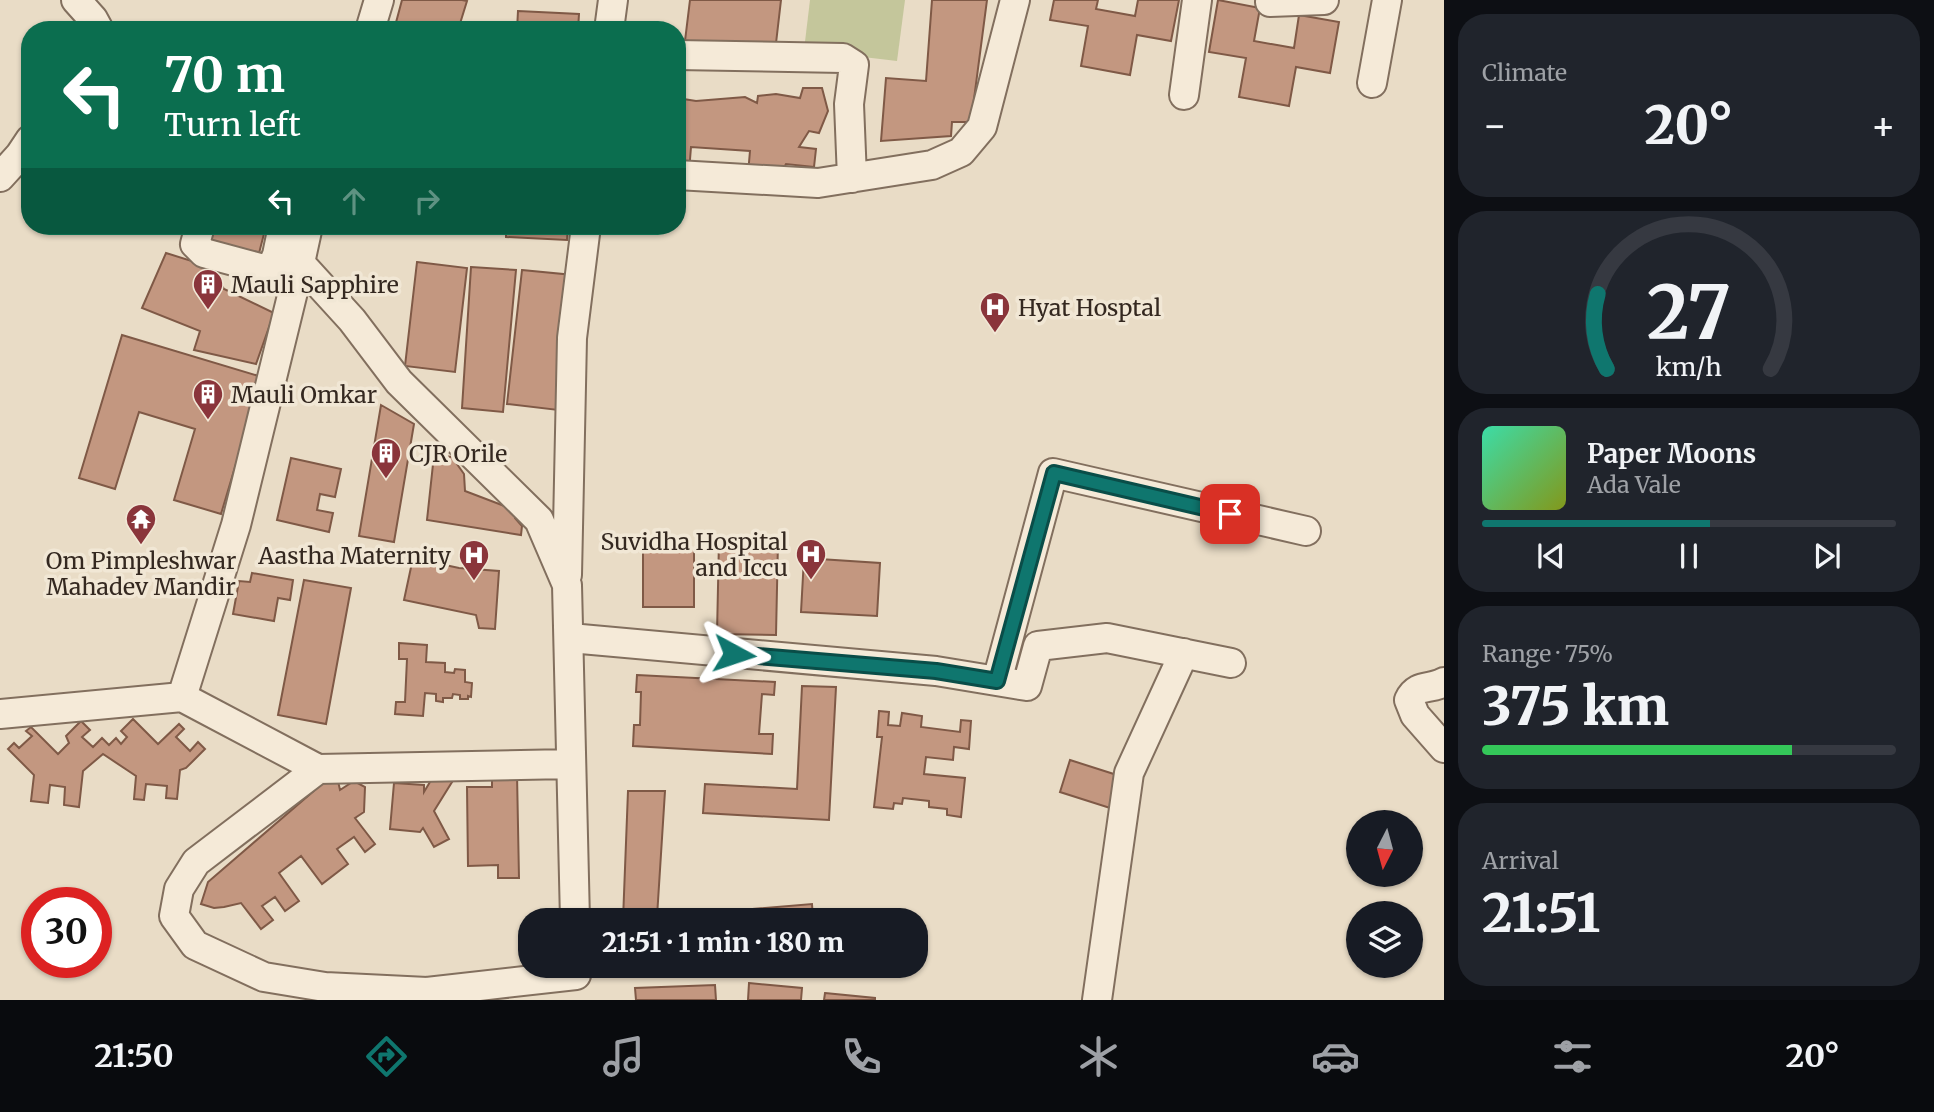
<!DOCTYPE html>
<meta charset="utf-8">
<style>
:root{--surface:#171b24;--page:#20242c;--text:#f1f3f6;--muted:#9ea1a6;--line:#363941;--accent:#0f766e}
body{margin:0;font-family:Merriweather,serif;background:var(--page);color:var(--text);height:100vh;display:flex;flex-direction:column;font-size:26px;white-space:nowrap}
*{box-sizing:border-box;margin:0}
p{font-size:23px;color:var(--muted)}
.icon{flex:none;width:38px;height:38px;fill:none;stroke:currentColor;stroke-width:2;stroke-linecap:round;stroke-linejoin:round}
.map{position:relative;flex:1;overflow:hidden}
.details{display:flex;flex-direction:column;gap:14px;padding:14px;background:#0d0f14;width:490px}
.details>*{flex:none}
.guide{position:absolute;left:21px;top:21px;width:665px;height:214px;border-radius:28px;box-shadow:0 2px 5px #0004;background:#0b6e4f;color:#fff;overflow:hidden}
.needle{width:46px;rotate:186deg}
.controls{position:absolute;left:1346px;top:810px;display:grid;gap:14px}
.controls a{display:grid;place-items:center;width:77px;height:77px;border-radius:50%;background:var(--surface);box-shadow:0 2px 5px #0004;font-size:35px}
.speed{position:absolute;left:21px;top:887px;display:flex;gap:14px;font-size:35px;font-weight:700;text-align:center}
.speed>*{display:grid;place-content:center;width:91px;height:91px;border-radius:50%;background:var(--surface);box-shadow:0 2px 5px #0004;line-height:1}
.speed .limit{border:10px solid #d22;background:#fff;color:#111}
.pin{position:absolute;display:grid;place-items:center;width:60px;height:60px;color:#fff;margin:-30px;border-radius:14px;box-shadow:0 4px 10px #0006}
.me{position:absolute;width:77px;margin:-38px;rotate:95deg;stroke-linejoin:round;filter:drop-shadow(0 0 5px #0008)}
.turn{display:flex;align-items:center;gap:24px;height:147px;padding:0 28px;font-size:32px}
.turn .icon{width:91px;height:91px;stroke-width:2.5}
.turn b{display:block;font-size:49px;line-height:60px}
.lanes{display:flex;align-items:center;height:66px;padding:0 28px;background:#0003;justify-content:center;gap:35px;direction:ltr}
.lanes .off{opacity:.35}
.big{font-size:52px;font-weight:800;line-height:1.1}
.details .tile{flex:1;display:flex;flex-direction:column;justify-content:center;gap:10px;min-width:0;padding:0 24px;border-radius:28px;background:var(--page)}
.details .dial{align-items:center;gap:0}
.dial svg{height:182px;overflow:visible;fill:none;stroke:var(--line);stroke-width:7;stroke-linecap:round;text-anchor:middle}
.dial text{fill:var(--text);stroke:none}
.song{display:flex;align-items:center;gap:21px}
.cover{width:84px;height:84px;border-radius:10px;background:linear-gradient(135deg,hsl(160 70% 55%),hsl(70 70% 35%))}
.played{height:7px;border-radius:4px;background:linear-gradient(90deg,var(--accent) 55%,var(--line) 55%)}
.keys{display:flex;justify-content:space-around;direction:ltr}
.heat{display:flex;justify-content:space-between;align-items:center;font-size:38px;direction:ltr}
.charge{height:10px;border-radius:5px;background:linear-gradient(90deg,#34c759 75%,var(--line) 0)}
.trip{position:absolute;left:518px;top:908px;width:410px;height:70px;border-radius:28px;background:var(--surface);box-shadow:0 2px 5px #0004;font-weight:800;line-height:70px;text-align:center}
.tab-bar{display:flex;height:112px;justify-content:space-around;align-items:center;background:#090b0e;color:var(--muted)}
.tab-bar .icon{width:49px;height:49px}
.tab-bar .on{color:var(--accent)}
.tab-bar b{font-size:32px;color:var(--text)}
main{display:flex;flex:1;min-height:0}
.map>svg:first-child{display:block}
.green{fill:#c4c69b}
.building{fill:#c39780;stroke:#7f5946;stroke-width:2}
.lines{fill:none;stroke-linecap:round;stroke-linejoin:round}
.minor-casing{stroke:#826f5e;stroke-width:32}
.minor{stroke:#f5ead8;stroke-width:28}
.route-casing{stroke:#0a4d48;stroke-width:18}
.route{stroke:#0f766e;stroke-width:12}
.labels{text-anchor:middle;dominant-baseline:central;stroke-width:7;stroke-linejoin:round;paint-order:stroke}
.poi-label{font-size:23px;fill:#342820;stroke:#f1e7d5;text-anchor:start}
</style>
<main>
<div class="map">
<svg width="1444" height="1000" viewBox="0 0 1444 1000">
<rect width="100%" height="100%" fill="#e9dcc6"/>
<path class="green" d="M810,0h95l-8,61 -93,-11z"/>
<path class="building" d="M402,0h60l5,1 -9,29h-64z
M690,0h91l-6,52 -90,-11z
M932,0h55l-16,122h-19l-1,14 -70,5 5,-63 40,3z
M1054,0h44l-2,9 39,7 3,-16h41l-8,41 -34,-6 -7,40 -49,-9 7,-40 -38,-6z
M1218,0l42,8 -6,33 40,7 5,-33 40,7 -9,51 -34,-6 -7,39 -50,-9 7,-39 -37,-6z
M518,11l61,3 -1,16h-61z
M803,88h19l6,23 -9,22 -10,-2 -10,16 17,2 -2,18 -28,-3 -4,7 -34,3 2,-23 -59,-4 -2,25 -12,-1v-73l19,3 49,-4 12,6 1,-7 18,-2 24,4z
M213,226h53l-9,35 -48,-16z
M506,226h62l-1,14 -61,-3z
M166,253l45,14 13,22 50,24 -18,51 -62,-14 6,-19 -58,-23z
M417,262l50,6 -12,104 -50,-6z
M471,267l45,3 -13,142 -41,-4z
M522,270l51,5 -15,135 -51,-6z
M122,335l140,42 -41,137 -47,-14 21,-71 -56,-17 -24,77 -36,-11z
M381,405l33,19 -20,118 -35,-6z
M434,455l18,2 12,17 1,17 50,19v8l7,8 -1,9 -94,-15z
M291,458l50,11 -6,28 -15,-3 -3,16 16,3 -4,19 -52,-12z
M719,540l59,1 -2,94 -59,-1z
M643,549h51v58h-51z
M413,558l46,10 40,3 -4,58 -16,-1 -3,-13 -72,-15z
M804,558l76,5 -3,53 -76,-4z
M252,573l41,7 -3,20 -12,-2 -4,23 -41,-7 6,-33 11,1z
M304,580l47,8 -25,136 -48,-9z
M399,643l28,2 -1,17 19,1v9l9,1 1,-4 10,1v12l7,1 -1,14 -3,-1v3h-8v-4l-7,-1 -1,4h-9v4l-7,-1v-7l-11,-1 -2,23 -28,-2 1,-12h9l2,-43h-8z
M637,675l138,7 -1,13 -12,-1 -3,40h14l-1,20 -139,-8 1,-21h6l1,-33h-5z
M802,686l34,1 -7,133 -126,-7 2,-29 92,5z
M879,711l10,1 -1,13 12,1 2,-13 20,3 -1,11 39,5 1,-12 10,1 -2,28 -15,-2 -1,13 -27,-3 -2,17 41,4 -4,39 -14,-2v-6l-18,-2v-6l-26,-3 -1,6 -8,-1 -1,6 -19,-2 8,-70h-5z
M133,719l25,25 21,-20 5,5 -8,8 14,14 8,-9 7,7 -19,19 -6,2 -3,29 -11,-1 1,-12 -21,-2 -2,16 -10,-1 2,-23 -33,-22 -20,17 -4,36 -15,-2 1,-18 -15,-2 -2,18 -17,-2 3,-26 -26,-26 6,-6 5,5 13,-12 -6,-5 5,-4 27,27 11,-11 -3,-7 15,-15 9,9 -8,7 11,10 9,-9 7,7 7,-7 5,6 6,-7 -6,-6z
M1070,760l50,16 -10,32 -50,-16z
M436,772l16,10 -18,29 15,28 -15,8 -11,-19 -3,4 -30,-3 4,-46 30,2v7z
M492,774h25l2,104h-21v-13l-30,1 -1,-79h25z
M330,777l8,4 2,9 14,-9 11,6 -1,25 -9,6 20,26 -10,8 -11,-15 -17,12 11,15 -26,20 -21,-28 -22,17 20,28 -14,10 -10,-14 -13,9 11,14 -12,9 -20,-26 -17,4 -10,1 -13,-4 7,-22z
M628,791h37l-8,126 155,-13 1,16h-190z
M749,983l53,5 -1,12h-53z
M715,985l1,15h-80l-1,-12z
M825,993l50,5v2h-51z"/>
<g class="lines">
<g class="minor-casing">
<path id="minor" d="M76,0l17,19 6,11
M1270,2l54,-2
M370,30l9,-30
M609,30l4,-30
M677,55l166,3 11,7 -5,39 3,74
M1372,83l15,-83
M1184,95l13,-95
M677,175l141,8 114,-18 29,-13 21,-25 33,-127
M0,177l20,-22 10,-15
M200,226l-5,18 9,9 93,25
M308,226l-8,37 52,57 47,62 140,138 28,65 8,335
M270,271l7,-16 6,-29
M567,575l5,-237 14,-112
M570,638l366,33 91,15 11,-40 69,-8 124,25
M997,681l56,-208 253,58
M1444,682c-13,8 -27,1 -35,18l6,15 29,33
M182,697l54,-172 64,-262
M0,714l182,-17 136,72 252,-5
M318,769l-122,93 -17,27 -5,27 21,29 69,32 61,10 102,5 149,-17
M1097,1000l32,-227 55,-120"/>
</g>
<use href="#minor" class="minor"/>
</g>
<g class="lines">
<g class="route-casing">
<path id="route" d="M734,654l202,17 61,10 57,-208 176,41"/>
</g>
<use href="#route" class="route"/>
</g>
<defs>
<g id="building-pin" transform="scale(1.575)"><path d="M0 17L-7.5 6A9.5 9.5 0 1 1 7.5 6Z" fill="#8a353b" stroke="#f1e7d5"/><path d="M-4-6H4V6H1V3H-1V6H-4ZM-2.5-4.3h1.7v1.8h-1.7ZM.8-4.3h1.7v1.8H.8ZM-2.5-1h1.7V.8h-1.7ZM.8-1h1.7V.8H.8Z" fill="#fff"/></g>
<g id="hospital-pin" transform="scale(1.575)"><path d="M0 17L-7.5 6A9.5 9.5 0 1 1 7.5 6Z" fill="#8a353b" stroke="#f1e7d5"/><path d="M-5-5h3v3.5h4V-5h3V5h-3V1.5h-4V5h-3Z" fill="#fff"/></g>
<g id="temple-pin" transform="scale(1.575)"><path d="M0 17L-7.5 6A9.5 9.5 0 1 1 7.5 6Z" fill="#8a353b" stroke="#f1e7d5"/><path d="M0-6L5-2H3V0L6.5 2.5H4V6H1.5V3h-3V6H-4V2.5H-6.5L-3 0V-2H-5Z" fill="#fff"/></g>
</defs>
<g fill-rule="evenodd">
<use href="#building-pin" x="208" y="284"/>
<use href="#hospital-pin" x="995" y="307"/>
<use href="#building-pin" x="208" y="394"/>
<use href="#building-pin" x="386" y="453"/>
<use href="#temple-pin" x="141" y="519"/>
<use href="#hospital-pin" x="811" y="554"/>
<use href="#hospital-pin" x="474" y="555"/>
</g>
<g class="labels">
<g class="poi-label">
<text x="231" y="284">Mauli Sapphire</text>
<text x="1018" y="307">Hyat Hosptal</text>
<text x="231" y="394">Mauli Omkar</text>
<text x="409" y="453">CJR Orile</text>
<text x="788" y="541" text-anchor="end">Suvidha Hospital<tspan x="788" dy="26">and Iccu</tspan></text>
<text x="451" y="555" text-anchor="end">Aastha Maternity</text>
<text x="141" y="560" text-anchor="middle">Om Pimpleshwar<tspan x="141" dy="26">Mahadev Mandir</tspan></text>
</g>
</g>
</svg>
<div class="controls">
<a><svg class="needle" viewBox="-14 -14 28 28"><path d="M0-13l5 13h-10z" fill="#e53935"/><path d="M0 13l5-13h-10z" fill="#9ea1a6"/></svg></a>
<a><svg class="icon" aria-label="layers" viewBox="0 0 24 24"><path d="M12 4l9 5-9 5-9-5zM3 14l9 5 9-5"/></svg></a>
</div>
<div class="speed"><div class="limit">30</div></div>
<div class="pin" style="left:1230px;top:514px;background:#d93025"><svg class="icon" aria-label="arrive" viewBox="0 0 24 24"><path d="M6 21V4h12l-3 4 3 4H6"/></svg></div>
<svg class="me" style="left:734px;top:654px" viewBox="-20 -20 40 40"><path d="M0-17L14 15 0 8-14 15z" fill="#0f766e" stroke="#fff" stroke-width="4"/></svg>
<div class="trip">21:51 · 1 min · 180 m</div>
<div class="guide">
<div class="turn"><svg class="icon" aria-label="left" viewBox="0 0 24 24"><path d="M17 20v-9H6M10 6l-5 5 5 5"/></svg><div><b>70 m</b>Turn left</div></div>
<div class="lanes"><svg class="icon" aria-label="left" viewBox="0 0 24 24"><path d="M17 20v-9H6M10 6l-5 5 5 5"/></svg><svg class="icon off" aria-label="ahead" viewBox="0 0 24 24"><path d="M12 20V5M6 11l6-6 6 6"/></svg><svg class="icon off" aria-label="right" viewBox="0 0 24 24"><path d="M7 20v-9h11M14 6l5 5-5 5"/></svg></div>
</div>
</div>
<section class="details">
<div class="tile"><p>Climate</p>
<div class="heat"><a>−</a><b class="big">20°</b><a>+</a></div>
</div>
<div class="tile dial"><svg viewBox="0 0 100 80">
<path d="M14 69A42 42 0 1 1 86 69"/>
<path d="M14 69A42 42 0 0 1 10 36" stroke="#0f766e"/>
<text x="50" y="56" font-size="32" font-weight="700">27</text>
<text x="50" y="72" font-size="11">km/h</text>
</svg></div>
<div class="tile">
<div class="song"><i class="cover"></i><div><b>Paper Moons</b><p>Ada Vale</p></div></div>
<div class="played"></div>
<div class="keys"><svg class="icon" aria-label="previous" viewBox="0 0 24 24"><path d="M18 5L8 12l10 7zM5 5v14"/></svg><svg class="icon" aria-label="pause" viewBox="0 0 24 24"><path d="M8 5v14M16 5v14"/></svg><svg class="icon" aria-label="next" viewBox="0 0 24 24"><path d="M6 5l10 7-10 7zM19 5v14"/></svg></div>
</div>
<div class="tile"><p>Range · 75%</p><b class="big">375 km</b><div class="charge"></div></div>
<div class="tile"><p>Arrival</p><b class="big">21:51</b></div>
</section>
</main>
<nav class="tab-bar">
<b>21:50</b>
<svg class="icon on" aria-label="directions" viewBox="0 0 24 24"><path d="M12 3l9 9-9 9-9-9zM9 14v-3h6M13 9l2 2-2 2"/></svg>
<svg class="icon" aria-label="music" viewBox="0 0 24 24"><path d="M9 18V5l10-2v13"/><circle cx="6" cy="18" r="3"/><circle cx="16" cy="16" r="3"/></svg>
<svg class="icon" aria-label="phone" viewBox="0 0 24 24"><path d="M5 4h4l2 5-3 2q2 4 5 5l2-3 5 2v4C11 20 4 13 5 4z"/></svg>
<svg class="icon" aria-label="climate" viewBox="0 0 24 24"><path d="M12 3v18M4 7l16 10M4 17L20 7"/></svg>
<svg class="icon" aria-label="car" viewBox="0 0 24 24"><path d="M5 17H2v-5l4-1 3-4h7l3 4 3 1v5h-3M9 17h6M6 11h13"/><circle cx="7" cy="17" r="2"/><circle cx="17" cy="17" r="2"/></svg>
<svg class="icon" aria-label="filters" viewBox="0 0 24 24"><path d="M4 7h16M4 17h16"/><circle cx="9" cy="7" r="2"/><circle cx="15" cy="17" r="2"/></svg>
<b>20°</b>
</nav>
